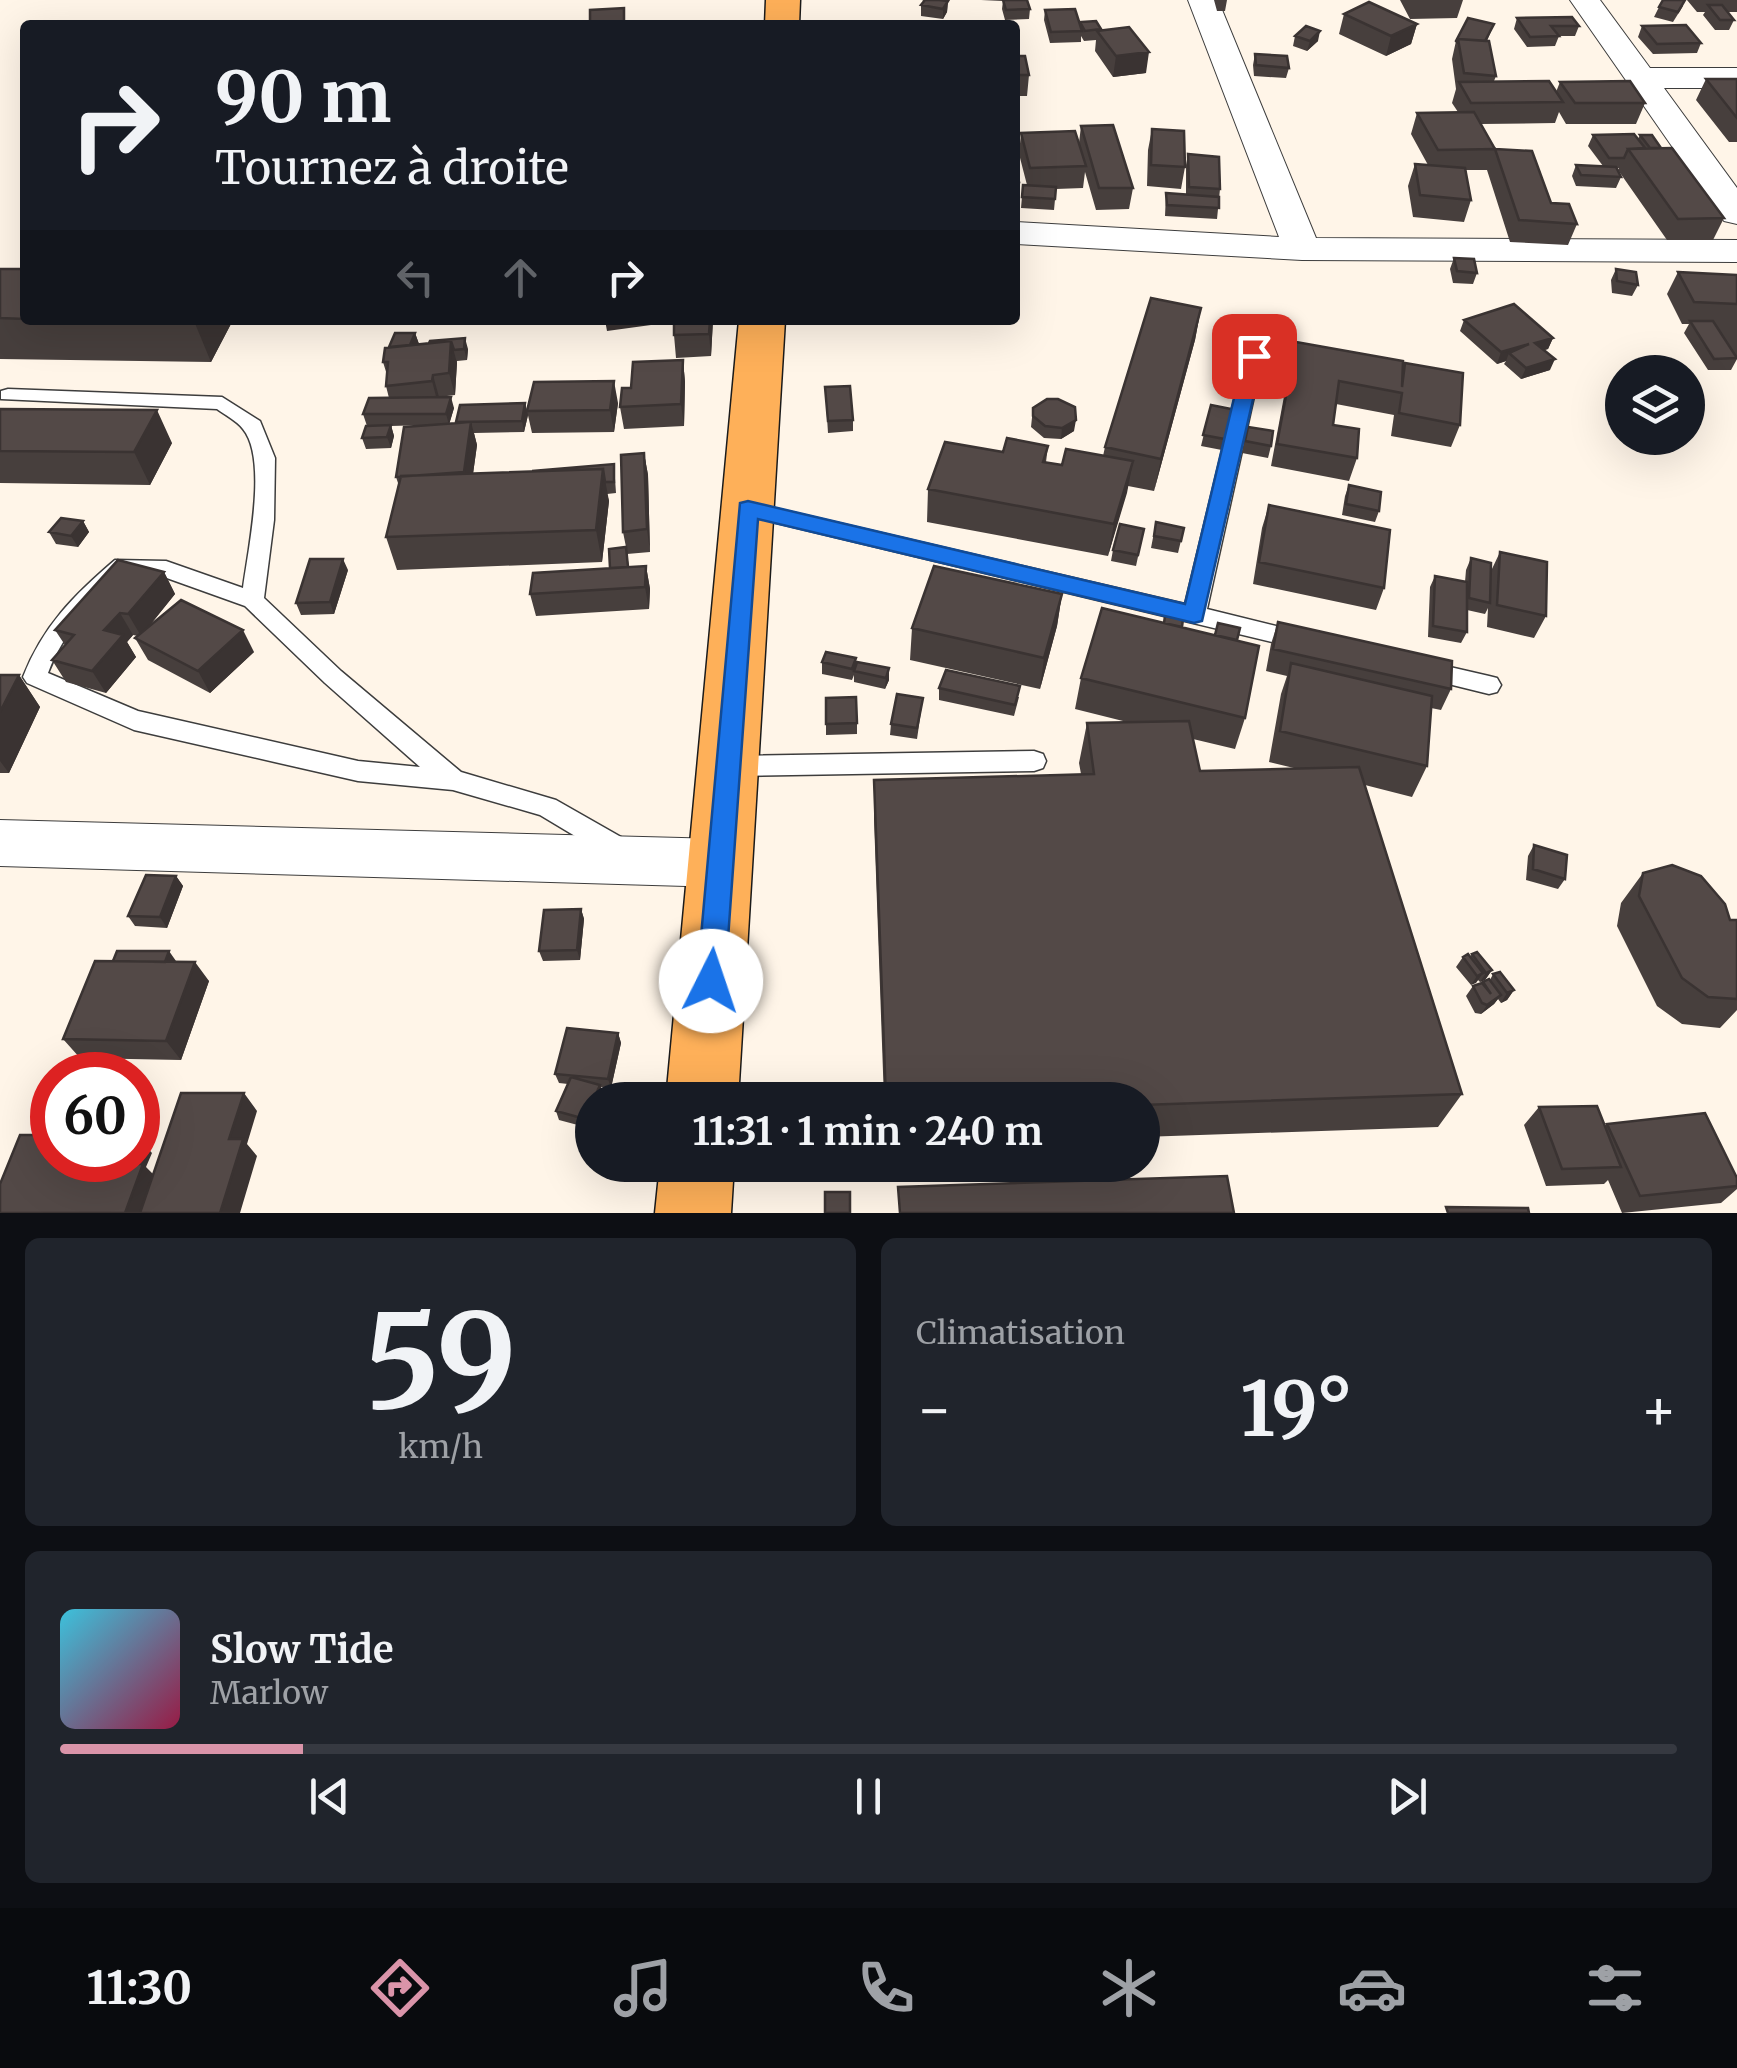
<!DOCTYPE html>
<html lang="fr">
<meta charset="utf-8">
<style>
:root{--surface:#171b24;--page:#20242c;--text:#f1f3f6;--muted:#9ea1a6;--line:#363941;--accent:#da94a9}
body{margin:0;font-family:Merriweather,serif;background:var(--page);color:var(--text);height:100vh;display:flex;flex-direction:column;font-size:38px;white-space:nowrap}
*{box-sizing:border-box;margin:0}
p{font-size:32px;color:var(--muted)}
.icon{flex:none;width:55px;height:55px;fill:none;stroke:currentColor;stroke-width:2;stroke-linecap:round;stroke-linejoin:round}
.map{position:relative;height:1213px;overflow:hidden}
.details{display:flex;flex-direction:column;gap:25px;padding:25px;background:#0d0f14;flex:1}
.details>*{flex:none}
.top-card{position:absolute;left:20px;top:20px;width:1000px;height:305px;border-radius:10px;box-shadow:0 10px 40px #0002;background:#171b24;color:var(--text);overflow:hidden}
.controls{position:absolute;left:1605px;top:355px;display:grid;gap:20px}
.controls a{display:grid;place-items:center;width:100px;height:100px;border-radius:50%;background:var(--surface);box-shadow:0 10px 40px #0002;font-size:50px}
.speed{position:absolute;left:30px;top:1052px;display:flex;gap:20px;font-size:50px;font-weight:700;text-align:center}
.speed>*{display:grid;place-content:center;width:130px;height:130px;border-radius:50%;background:var(--surface);box-shadow:0 10px 40px #0002;line-height:1}
.speed .limit{border:15px solid #d22;background:#fff;color:#111}
.pin{position:absolute;display:grid;place-items:center;width:85px;height:85px;color:#fff;margin:-42px;border-radius:20px;box-shadow:0 5px 15px #0006}
.me{position:absolute;width:110px;margin:-55px;rotate:4deg;stroke-linejoin:round;filter:drop-shadow(0 0 8px #0008)}
.turn{display:flex;align-items:center;gap:35px;height:210px;padding:0 30px;font-size:45px}
.turn .icon{width:130px;height:130px;stroke-width:2.5}
.turn b{display:block;font-size:70px;line-height:85px}
.lanes{display:flex;align-items:center;height:95px;padding:0 30px;background:#0003;justify-content:center;gap:50px;direction:ltr}
.lanes .off{opacity:.35}
.big{font-size:75px;font-weight:700;line-height:1.1}
.details .tile{flex:1;display:flex;flex-direction:column;justify-content:center;gap:15px;min-width:0;padding:0 35px;border-radius:15px;background:var(--page)}
.details .dial{align-items:center;gap:0}
.dial b{font-size:130px;line-height:1}
.song{display:flex;align-items:center;gap:30px}
.cover{width:120px;height:120px;border-radius:15px;background:linear-gradient(135deg,hsl(190 70% 55%),hsl(340 70% 35%))}
.played{height:10px;border-radius:5px;background:linear-gradient(90deg,var(--accent) 15%,var(--line) 15%)}
.keys{display:flex;justify-content:space-around;direction:ltr}
.heat{display:flex;justify-content:space-between;align-items:center;font-size:55px;direction:ltr}
.details .tiles{flex:1;display:grid;gap:25px;grid-template-columns:1fr 1fr}
.tile:last-child{grid-column:span 2}
.trip{position:absolute;left:575px;top:1082px;width:585px;height:100px;border-radius:50px;background:var(--surface);box-shadow:0 10px 40px #0002;font-weight:700;line-height:100px;text-align:center}
.tab-bar{display:flex;height:160px;justify-content:space-around;align-items:center;background:#090b0e;color:var(--muted)}
.tab-bar .icon{width:70px;height:70px}
.tab-bar .active{color:var(--accent)}
.tab-bar b{font-size:45px;color:var(--text)}
.map>svg:first-child{display:block}
.lines{fill:none;stroke-linecap:round;stroke-linejoin:round}
.service-casing{stroke:#3d3d3d;stroke-width:3}
.minor-casing{stroke:#3d3d3d;stroke-width:2}
.primary-casing{stroke:#1b1b1b;stroke-width:3}
.service{fill:#fff;fill-rule:evenodd}
.minor{fill:#fff;fill-rule:evenodd}
.primary{fill:#feb059;fill-rule:evenodd}
.wall{fill:#473f3d}
.shaded-wall{fill:#3a3332}
.building{fill:#534947;stroke:#3a3332;stroke-width:2.5}
.route{fill:#1a73e8;stroke:#114b97;stroke-width:2.5}
</style>
<div class="map">
<svg width="1737" height="1213" viewBox="0 0 1737 1213">
<rect width="100%" height="100%" fill="#fff5e8"/>
<g class="lines">
<g class="service-casing">
<path id="service" d="M1254,350l9,6 -56,253 102,25 3,6 -3,6 -8,3 -553,-133 -11,-7 11,-7 437,102 60,-248z
M8,389l214,8 38,24 15,37 -1,62 -10,78 77,73 120,101 95,28 72,41 4,8 -4,8 -9,3 -9,-3 -70,-42 -87,-25 -95,-9 -224,-51 -107,-47 -4,-6c20,-51 51,-82 92,-117l51,1 77,27c5,-38 25,-129 0,-159 -6,-8 -18,-14 -26,-20l-216,-10v-8zM128,574l36,3 81,29 80,77 95,84 -62,-6 -220,-50 -90,-38c16,-43 45,-70 80,-99z
M1424,661l65,15 8,2 4,7 -4,7 -8,2 -73,-18 -4,-6 4,-6z
M1034,751l9,3 3,7 -3,7 -9,3 -303,5 -9,-3 -3,-7 3,-7 9,-3z"/>
</g>
<g class="minor-casing">
<path id="minor" d="M1188,0h30l98,238 421,2v22l-435,-2 -287,-16v-22l264,15z
M1570,0h30l50,68h87v20h-73l73,100v36l-13,-3z
M0,820l720,19 19,7 9,17 -9,17 -19,7 -720,-21z"/>
</g>
<g class="primary-casing">
<path id="primary" d="M766,0h34l-1,25h-34z
M739,320h46l-47,780h-72z
M660,1165h74l-3,48h-76z"/>
</g>
<use href="#service" class="service"/>
<use href="#minor" class="minor"/>
<use href="#primary" class="primary"/>
</g>
<path class="wall" d="M922,0l26,1 -1,11 -4,7 -22,-3v-11l3,-4z
M981,0h46l3,9 -1,10 -24,1 -3,-11 1,-8z
M1214,0h13l-2,11h-8z
M1400,0h63l-6,18 -47,1z
M1687,0h50v12h-9l6,8 -5,10h-14l-12,-15 2,-3h-8z
M1683,6l-10,16 -19,-5 5,-10z
M624,8l1,17h-35v-15z
M1045,10l35,15v-3l21,7 45,44 -33,4 -18,-26 1,-11 -12,1 -3,-5v6l-31,1 -6,-23z
M1344,14l73,10 -6,20 -25,12 -47,-22z
M1517,18l62,8 -4,10h-16l-4,10 -28,1 -13,-18z
M1494,24l-7,17 9,35 -2,5 62,11 4,-10 85,21 -9,21h-70l-7,-12 -4,11 -74,1 14,25 56,54 26,21 -9,21 -58,-3 -23,-72h-22l6,30 -7,22 -51,-5 -5,-31 7,-22 13,1 -17,-31 6,-21 41,-1 -6,-9 4,-14 -4,-30 4,-18z
M1642,26l59,17 -4,10 -44,1 -15,-17z
M1295,36l23,5 -11,10 -14,-5z
M1255,54l34,14 -3,10 -32,-2 -1,-11z
M1015,56l14,19 -2,21h-12z
M1706,79h31v63h-8l-33,-42z
M1081,126l52,62 -4,21 -33,1 -11,-38 -2,16 -27,1 -2,21 -33,-2 2,-23h4l-8,-31 2,-21 58,10z
M1152,129l33,38 -4,22 -34,-3 1,-36z
M1593,135l45,4 2,-4 21,13 63,70 -11,22h-46l-49,-70 1,-2h-2l4,9 -5,11 -40,-2 -4,-10 4,-11 27,1 -15,-20z
M1188,154l32,35 -3,30 -52,-3 1,-23 20,1v-29z
M1015,162l4,20 -2,21h-2z
M1454,258l23,15 -4,11 -20,-1 -3,-14z
M0,269h25v51h208l-22,42 -211,-3z
M1616,269l22,16 -6,11 -20,-3 -1,-13z
M1678,272l59,3v84l-6,11h-23l-24,-37 5,-9h-7l-15,-30z
M1201,308l-6,32 -41,151 -26,-5 -20,70 -181,-34 1,-33 75,-37 45,-6 -2,16 16,3 41,-9 2,-9z
M713,320l-2,36 -35,2 -2,-23z
M1464,320l89,18 -5,11 -4,1 6,20 -29,9 -17,-15 2,-3 -9,3 -37,-33z
M415,333l4,11 49,5 -1,11 -10,1 -2,34 -16,2 15,11 -5,16 7,-1v-1l69,-19 3,12 -4,17 -50,1 3,12 -4,29 59,-3 82,-7 2,29 -9,1 2,7 -7,61 -205,8 -11,-33 13,-51 -3,-9 30,-52 -35,1 3,10 -3,12 -25,1 -4,-11 5,-12 -4,-12 26,-16 -3,-12 1,-11 -4,-13 6,-15z
M1296,342l107,28 2,-7 55,62 -9,22 -60,-11 3,-21 -58,-11 -3,21 24,33 -8,23 -78,-15 19,-102z
M683,360l2,22 -1,44 -60,3 -4,-22 11,-19z
M825,387l28,33v11l-25,2z
M618,403l-4,29 -82,1 -5,-22z
M1211,405l25,5 -9,41 -26,-5z
M1033,408l41,23 -13,8 -17,-1 -13,-11z
M0,409l172,34 -22,42 -150,-2z
M1248,427l23,19 -3,12 -26,-5z
M644,453l4,22 2,77 -23,2 2,13 17,-1 4,23 -1,20 -113,7 -6,-22 80,-26 16,-21 -3,-15z
M1349,485l30,26 -4,11 -33,-7 3,-19z
M1269,505l115,83 -8,22 -123,-26 9,-56z
M83,521l6,11 -11,15 -22,-3 -7,-12z
M1156,522l28,6 -6,25 -27,-5z
M1144,529l-8,37 -25,-5 2,-11z
M1500,552l46,64 -12,22 -47,-11 1,-19 -3,6 -18,-4v22l-6,11 -33,-6 2,-50 5,-11 30,6 1,-12 5,-12 20,13z
M348,570l-14,44 -33,1 -5,-12z
M164,572l11,22 -28,35 107,23 -44,41 -62,-33 -13,-22 3,-2 -5,-1 -6,7 9,15 -30,36 -40,-11 -14,-22 13,-15 -10,-15z
M1062,594l-5,32 -17,63 -130,-29 2,-32z
M1278,622l173,67 -10,21 -10,-2 -4,58 -15,31 -47,-12 97,309 -24,33 -296,10v-37h-258l-10,-281v-39l207,-6 -2,-11 8,-40 40,-1 -52,-13 6,-31 101,-51 55,13 8,78 -10,31 -42,-10 7,32 98,-2 -29,-7 12,-68 6,-18 -21,-5 5,-27z
M822,662l67,6v12l-4,9 -31,-7v-7l-2,5 -30,-6z
M0,675h19l21,32 -31,66h-9z
M939,688l80,9 -5,19 -75,-16z
M826,698l31,25v11l-31,1z
M923,698l-6,41 -27,-4 1,-11z
M1534,845l31,34 -7,10 -32,-9 2,-24z
M1643,873l87,47h7v90l-17,18 -38,-4 -25,-18 -40,-80 4,-23z
M176,876l7,10 -16,42 -32,-2 -7,-10z
M581,909l3,10 -4,41 -37,1 -4,-10z
M1472,954l20,16 -7,10 -5,2 -2,-2 -7,5 -15,-18 7,-10h7z
M176,962l33,19 -28,79 -101,-2 -17,-19z
M1493,974l21,16 -7,10 -6,3 -3,-4 -4,5 -13,10 -6,-1 -9,-17 7,-10 17,-6z
M618,1033l3,10 -10,45 -10,-1 2,7 -3,6h-8l-3,28 -30,-8 -3,-9 12,-27 -9,-1 -4,-9z
M1539,1107l66,19 2,-2 130,54v11l-16,14 -99,10 -14,-33 -4,4 -58,2 -22,-61z"/>
<path class="shaded-wall" d="M948,1l-1,11 -4,7v-10z
M1417,24l-6,20 -25,12 5,-20z
M1320,31l-2,10 -11,10 3,-10z
M1149,52l-3,21 -33,4 3,-21z
M1201,308l-6,32 -41,151 7,-32z
M194,320h39l-22,42 -17,-41z
M605,320h46v5l-44,6z
M710,320h3l-2,36 -2,-22z
M415,333l4,11 -11,8z
M465,338l3,11 -1,11 -3,-11z
M1553,338l-5,11 -17,5 4,-11z
M451,341l6,22 -2,32 -6,-22z
M1529,344l-20,9 -3,8 -9,3 4,-12z
M1555,359l-5,11 -29,9 5,-11z
M683,360l2,22 -1,44 -3,-22z
M433,375l6,22 -1,7 -6,-23z
M614,381l4,22 -4,29 -4,-22z
M451,397l3,11 -5,17 -3,-11z
M525,403l3,12 -4,17 -2,-11z
M157,410l15,33 -22,42 -16,-33z
M1076,420l-2,11 -13,8 1,-11z
M471,422l6,23 -7,50 -6,-23z
M391,425l3,11 -3,12 -4,-11z
M644,453l4,22 2,77 -3,-23z
M1133,461l-6,32 -19,63 6,-32z
M603,469l6,32 -7,61 -6,-32z
M83,521l6,11 -11,15 -7,-11z
M343,559l5,11 -14,44 -4,-12z
M646,566l4,23 -1,20 -4,-22z
M164,572l11,22 -34,42 -13,-22z
M1062,594l-5,32 -17,63 4,-31z
M120,613l13,22 -6,7 9,15 -30,36 -14,-22 12,-41z
M243,630l11,22 -44,41 -12,-22z
M889,668v12l-4,9 1,-11z
M19,675l21,32 -31,66 -9,-12v-49z
M176,876l7,10 -16,42 -7,-11z
M581,909l3,10 -4,41 -3,-10z
M169,951l7,10 -15,10z
M195,962l14,19 -28,79 -15,-19z
M1492,970l-7,10 -5,2 6,-9z
M1483,973l-7,10 -5,2 6,-9z
M1514,990l-7,10 -6,3 6,-10z
M1501,995l-7,9 -13,10 6,-9z
M618,1033l3,10 -10,45 -3,-9z
M600,1085l3,9 -3,6h-6z
M244,1093l13,18 -10,33 10,12 -17,57h-20l9,-74z
M592,1103v16l-3,9 -4,-9z
M146,1115l8,9 -7,22 -9,-9z
M138,1138l14,15 -6,14 13,13 -11,33h-23v-49l1,-4h12z"/>
<path class="building" d="M925,0h14l9,1 -5,8 -22,-4z
M1003,0h24l3,9 -24,1z
M1663,0h22l-7,12 -19,-5z
M1369,2l48,22 -26,12 -47,-22z
M1708,5h14l12,15h-14z
M624,8v14l-34,2v-14z
M1075,9l7,22 -31,1 -6,-22z
M1572,17l7,9h-28l8,10 -29,1 -13,-19z
M1468,18l26,6 -9,17 -27,-2 -1,3 -1,-1z
M1096,21l5,8 -16,2 -5,-9z
M1686,25l15,18 -44,1 -15,-18z
M1306,26l14,5 -10,10 -15,-5z
M1129,27l20,25 -33,4 -19,-25z
M1458,39l31,2 7,35 -32,-3z
M1255,54l32,2 2,12 -33,-3z
M1015,56h10l4,19h-14z
M1706,79h31v39z
M1549,81l14,21 -92,1 -12,-21z
M1630,81l15,22h-70l-15,-21z
M1474,112l21,37 37,2 19,52 18,1 8,20 -58,-4 -24,-71 -57,1 -21,-37z
M1113,125l20,63h-34l-18,-62z
M1152,129l32,2 1,36 -34,-2z
M1075,131l11,35 -56,2 -9,-35z
M1634,134l11,14 -17,1 -4,9h-15l-16,-23z
M1640,135h12l9,13h-11z
M1672,148l52,70 -46,1 -50,-70z
M1188,154l31,3 1,32 -31,-2z
M1015,162l4,20h-4z
M1415,164l50,4 6,32 -51,-5z
M1576,165l40,2 5,10 -40,-2z
M1023,185l33,2 -1,12 -33,-2z
M1166,193l53,4v11l-52,-3z
M1454,258l20,1 3,14 -20,-2z
M0,269h25v50l-25,-1z
M1616,269l20,3 2,13 -21,-4z
M1678,272l59,3v29l-43,-2z
M1151,298l50,10 -40,151 -56,-12z
M1514,304l39,34 -18,5 20,16 -29,9 -17,-15 20,-9 -28,8 -37,-32z
M120,320h74v1z
M674,320h36l-1,14 -35,1z
M1690,321h23l24,37 -23,1z
M395,333h20l-5,12 -21,2z
M465,338l-1,11 -10,1 -3,-9 -22,2 1,-2z
M451,341l-2,32 -16,2 -1,6 -46,5 2,-24h-5l2,-14z
M1296,342l107,19 -1,26 3,-24 58,10 -3,52 -61,-12 3,-20 -63,-12 -6,44 26,4 -2,29 -80,-14z
M683,360l-2,44 -61,3 2,-19h9l2,-26z
M614,381l-4,29 -83,1 7,-29z
M850,386l3,34 -25,1 -3,-34z
M451,397l-5,17h-83l6,-16z
M1047,399h11l17,8 1,13 -14,8 -17,-2 -12,-10v-8z
M525,403l-3,18 -66,1 4,-17z
M1211,405l25,5 -6,30 -27,-5z
M0,409l157,1 -23,42 -134,-1z
M471,422l-7,50 -68,5 8,-50z
M391,425l-4,12 -25,1 4,-12z
M1248,427l25,4 -2,15 -26,-5z
M1007,438l41,8 -5,16 19,3 4,-16 67,12 -19,63 -186,-35 17,-47 58,10z
M644,453l3,76 -24,3 -2,-77z
M614,464v18h-9l-2,-13 -71,2z
M603,469l-7,61 -210,7 15,-61z
M1349,485l32,7 -2,19 -33,-7z
M1269,505l121,25 -6,58 -125,-26z
M61,518l22,3 -12,15 -22,-4z
M1156,522l28,6 -3,13 -27,-5z
M1120,524l24,5 -6,26 -25,-5z
M626,547l2,20 -18,1 -1,-19z
M1500,552l47,10 -1,54 -49,-11z
M1471,558l20,5 -1,40 -21,-5z
M310,559h33l-13,43 -34,1z
M118,560l46,12 -36,42 -8,-1 -16,17 19,5 -31,36 -40,-11 22,-25 -19,-5z
M646,566l-1,21 -115,7 3,-21z
M934,566l128,28 -18,64 -132,-30z
M1435,576l32,6v50l-34,-6z
M181,600l62,30 -45,41 -63,-33z
M1102,608l157,38 -14,72 -164,-40z
M1165,616l18,3 -1,8 -18,-4z
M1278,622l174,39 -1,28 -178,-40z
M1218,623l22,5 -3,12 -22,-5z
M826,652l30,6 -4,11 -30,-7z
M857,662l32,6 -3,10 -32,-7z
M1291,663l141,33 -5,70 -147,-35z
M946,670l74,16 -5,19 -76,-17z
M0,675h19l-19,37z
M897,694l26,4 -6,30 -26,-4z
M856,697l1,26 -31,1v-26z
M1189,721l11,50 159,-4 103,327 -320,11v-5h-256l-12,-320 220,-6 -7,-51z
M1534,845l33,10 -2,24 -32,-10z
M1672,865l29,11 24,28 5,16h7v79l-29,-2 -26,-19 -43,-82 4,-23z
M146,875l30,1 -16,41 -32,-1z
M581,909l-4,41 -38,1 5,-41z
M117,951h52l-4,11 -52,-1z
M1477,952l15,18 -6,3 -14,-19z
M1468,954l15,19 -6,3 -14,-19z
M95,961l100,1 -29,79 -103,-2z
M1500,972l14,18 -7,3 -14,-19z
M1489,979l12,16 -14,10 -5,-2 -9,-17 9,-3 9,11 -8,-12z
M567,1028l51,5 -10,46 -53,-5z
M571,1077l29,8 -15,34 -29,-8z
M181,1093h63l-15,46h14l-23,74h-80z
M1597,1106l24,61 -59,2 -23,-62z
M1705,1113l32,65v8l-97,10 -33,-72z
M138,1115h8l-8,22z
M20,1135h32v25h74l-1,4h18l-18,49h-125v-29z
M1227,1176l7,37h-334l-2,-26z
M825,1192h25v21h-25z
M1446,1207l82,1 1,5h-81z"/>
<path class="route" d="M1254,349l9,7 -61,265 -8,2 -436,-104 -33,462 -4,9 -10,4 -10,-4 -4,-9 43,-478 8,-2 437,103 59,-248z"/>
</svg>
<div class="controls">
<a><svg class="icon" aria-label="layers" viewBox="0 0 24 24"><path d="M12 4l9 5-9 5-9-5zM3 14l9 5 9-5"/></svg></a>
</div>
<div class="speed"><div class="limit">60</div></div>
<div class="pin" style="left:1254px;top:356px;background:#d93025"><svg class="icon" aria-label="arrive" viewBox="0 0 24 24"><path d="M6 21V4h12l-3 4 3 4H6"/></svg></div>
<svg class="me" style="left:711px;top:981px" viewBox="-20 -20 40 40"><circle r="19" fill="#fff"/><path d="M0-13L10 11 0 6-10 11z" fill="#1a73e8"/></svg>
<div class="trip">11:31 · 1 min · 240 m</div>
<div class="top-card">
<div class="turn"><svg class="icon" aria-label="right" viewBox="0 0 24 24"><path d="M7 20v-9h11M14 6l5 5-5 5"/></svg><div><b>90 m</b>Tournez à droite</div></div>
<div class="lanes"><svg class="icon off" aria-label="left" viewBox="0 0 24 24"><path d="M17 20v-9H6M10 6l-5 5 5 5"/></svg><svg class="icon off" aria-label="ahead" viewBox="0 0 24 24"><path d="M12 20V5M6 11l6-6 6 6"/></svg><svg class="icon" aria-label="right" viewBox="0 0 24 24"><path d="M7 20v-9h11M14 6l5 5-5 5"/></svg></div>
</div>
</div>
<section class="details">
<div class="tiles">
<div class="tile dial"><b>59</b><p>km/h</p></div>
<div class="tile"><p>Climatisation</p>
<div class="heat"><a>−</a><b class="big">19°</b><a>+</a></div>
</div>
<div class="tile">
<div class="song"><i class="cover"></i><div><b>Slow Tide</b><p>Marlow</p></div></div>
<div class="played"></div>
<div class="keys"><svg class="icon" aria-label="previous" viewBox="0 0 24 24"><path d="M18 5L8 12l10 7zM5 5v14"/></svg><svg class="icon" aria-label="pause" viewBox="0 0 24 24"><path d="M8 5v14M16 5v14"/></svg><svg class="icon" aria-label="next" viewBox="0 0 24 24"><path d="M6 5l10 7-10 7zM19 5v14"/></svg></div>
</div>
</div>
</section>
<nav class="tab-bar">
<b>11:30</b>
<svg class="icon active" aria-label="directions" viewBox="0 0 24 24"><path d="M12 3l9 9-9 9-9-9zM9 14v-3h6M13 9l2 2-2 2"/></svg>
<svg class="icon" aria-label="music" viewBox="0 0 24 24"><path d="M9 18V5l10-2v13"/><circle cx="6" cy="18" r="3"/><circle cx="16" cy="16" r="3"/></svg>
<svg class="icon" aria-label="phone" viewBox="0 0 24 24"><path d="M5 4h4l2 5-3 2q2 4 5 5l2-3 5 2v4C11 20 4 13 5 4z"/></svg>
<svg class="icon" aria-label="climate" viewBox="0 0 24 24"><path d="M12 3v18M4 7l16 10M4 17L20 7"/></svg>
<svg class="icon" aria-label="car" viewBox="0 0 24 24"><path d="M5 17H2v-5l4-1 3-4h7l3 4 3 1v5h-3M9 17h6M6 11h13"/><circle cx="7" cy="17" r="2"/><circle cx="17" cy="17" r="2"/></svg>
<svg class="icon" aria-label="filters" viewBox="0 0 24 24"><path d="M4 7h16M4 17h16"/><circle cx="9" cy="7" r="2"/><circle cx="15" cy="17" r="2"/></svg>
</nav>
